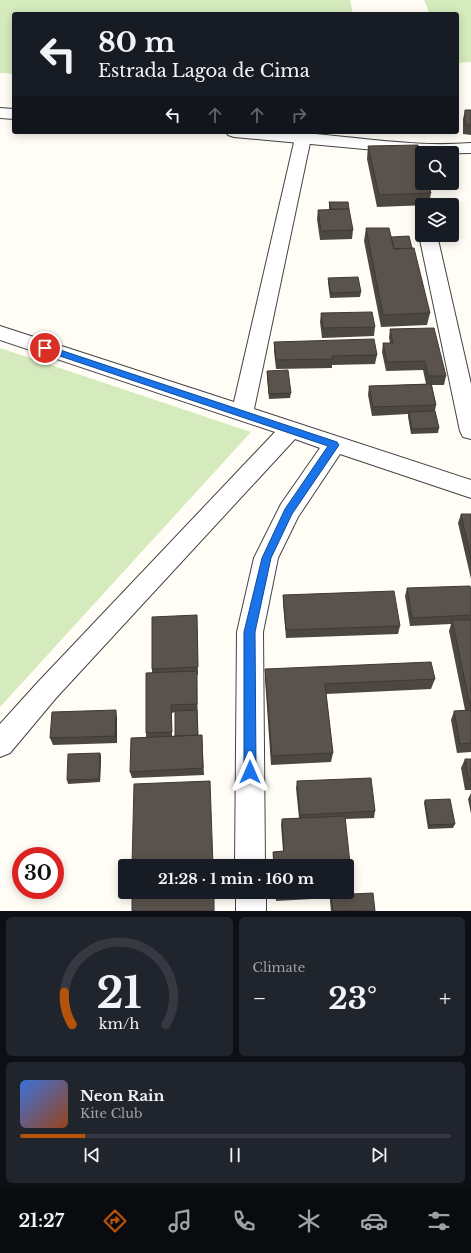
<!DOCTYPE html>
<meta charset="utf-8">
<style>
:root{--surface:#171b24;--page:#20242c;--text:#f1f3f6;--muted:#9ea1a6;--line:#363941;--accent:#b45309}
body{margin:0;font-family:"Libre Baskerville",serif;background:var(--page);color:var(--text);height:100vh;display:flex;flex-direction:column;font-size:15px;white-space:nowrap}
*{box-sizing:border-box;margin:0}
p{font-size:13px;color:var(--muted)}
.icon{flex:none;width:22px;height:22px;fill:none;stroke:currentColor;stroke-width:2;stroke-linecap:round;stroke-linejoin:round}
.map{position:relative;height:911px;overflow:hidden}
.panel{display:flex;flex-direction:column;gap:6px;padding:6px;background:#0d0f14;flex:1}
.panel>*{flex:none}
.hud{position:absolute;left:12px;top:12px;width:447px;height:122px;border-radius:4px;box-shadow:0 2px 10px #0003;background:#171b24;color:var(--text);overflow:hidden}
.buttons{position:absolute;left:415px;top:146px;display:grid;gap:8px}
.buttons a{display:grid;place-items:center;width:44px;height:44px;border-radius:4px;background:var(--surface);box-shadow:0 2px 10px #0003;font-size:20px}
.speed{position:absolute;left:12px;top:847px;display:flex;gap:8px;font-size:20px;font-weight:700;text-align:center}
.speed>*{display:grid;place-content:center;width:52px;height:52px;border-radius:50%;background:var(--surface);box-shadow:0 2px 10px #0003;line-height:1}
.speed .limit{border:6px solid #d22;background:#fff;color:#111}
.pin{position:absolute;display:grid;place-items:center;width:34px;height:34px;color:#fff;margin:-17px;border:2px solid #fff;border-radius:50%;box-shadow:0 1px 4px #0007}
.me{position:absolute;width:44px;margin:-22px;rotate:0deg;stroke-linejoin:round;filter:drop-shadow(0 0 3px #0008)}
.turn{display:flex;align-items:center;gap:14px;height:84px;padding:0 20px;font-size:18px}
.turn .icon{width:52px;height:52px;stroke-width:2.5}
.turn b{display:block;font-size:28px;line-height:34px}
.lanes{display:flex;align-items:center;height:38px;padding:0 20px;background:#0003;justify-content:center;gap:20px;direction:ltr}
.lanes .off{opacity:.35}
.big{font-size:30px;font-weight:800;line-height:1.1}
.panel .widget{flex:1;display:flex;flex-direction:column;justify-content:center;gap:6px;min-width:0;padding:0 14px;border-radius:6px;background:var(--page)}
.panel .dial{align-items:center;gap:0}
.dial svg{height:104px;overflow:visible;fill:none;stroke:var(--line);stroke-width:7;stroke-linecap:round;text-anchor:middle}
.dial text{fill:var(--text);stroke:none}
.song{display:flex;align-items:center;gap:12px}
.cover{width:48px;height:48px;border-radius:6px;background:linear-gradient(135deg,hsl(220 70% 55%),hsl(20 70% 35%))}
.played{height:4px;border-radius:2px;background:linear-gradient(90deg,var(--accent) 15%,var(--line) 15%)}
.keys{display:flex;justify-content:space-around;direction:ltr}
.heat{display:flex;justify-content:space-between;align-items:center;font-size:22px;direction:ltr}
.panel .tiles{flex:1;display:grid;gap:6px;grid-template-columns:1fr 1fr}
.widget:last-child{grid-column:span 2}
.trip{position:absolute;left:118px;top:859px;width:236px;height:40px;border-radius:4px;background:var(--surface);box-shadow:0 2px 10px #0003;font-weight:800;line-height:40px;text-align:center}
.dock{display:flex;height:64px;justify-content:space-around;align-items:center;background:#090b0e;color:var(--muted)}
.dock .icon{width:28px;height:28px}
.dock .on{color:var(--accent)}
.dock b{font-size:18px;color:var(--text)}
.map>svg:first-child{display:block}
.green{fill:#d5ebbd}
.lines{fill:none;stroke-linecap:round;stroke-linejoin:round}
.minor-casing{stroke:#444;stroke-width:2}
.tertiary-casing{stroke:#444;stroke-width:2}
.minor{fill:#fff;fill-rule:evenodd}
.tertiary{fill:#fff;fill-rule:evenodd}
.wall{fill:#4d4742;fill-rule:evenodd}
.shaded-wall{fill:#3f3936}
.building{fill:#5a524d;stroke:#3f3936}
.route{fill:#1a73e8;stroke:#114b97}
</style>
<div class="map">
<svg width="471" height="911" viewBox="0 0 471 911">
<rect width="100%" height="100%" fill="#fffdf5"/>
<path class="green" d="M0,0h350l3,14h-339v60l-14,-1z
M424,0h47v62l-14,1v-49h-27z
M0,348l251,84 -251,275z"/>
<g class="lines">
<g class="minor-casing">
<path id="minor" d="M303,133l6,2 2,3 -57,271 217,71v18l-131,-44 -42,63 -20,41 -15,74 2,234h-30l2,-234 17,-74 27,-54 39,-56 -25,-9 -239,259 -46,55 -10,4v-33l38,-42 237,-250 -275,-92v-14l234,76 61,-264 2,-3z
M422,231v4h15l34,149v55l-8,-2 -3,-6 -41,-196z
M236,892h30v19h-30z"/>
</g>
<g class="tertiary-casing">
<path id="tertiary" d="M0,108l14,1v10l-14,-1z
M226,132c20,0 41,-1 61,0 62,3 122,16 184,11v10l-53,1 -184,-17 -6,-2z"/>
</g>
<use href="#minor" class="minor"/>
<use href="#tertiary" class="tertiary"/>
</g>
<path class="wall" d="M465,110h6v25l-8,-1v-15z
M368,146l63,47 -2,12 -52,2 -10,-48z
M329,202l24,28 -1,9 -32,1 -3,-21 1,-9h11z
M366,228l25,9 39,76 -3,12 -46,2 -17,-86z
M328,278l33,14 -1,5 -30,1 -2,-15z
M321,313l54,14 -1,9 -52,2 -2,-16z
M390,329l56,47 -2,9h-12l4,20 -1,6 4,17 -1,5 -27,1 -3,-17v-3l-36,2 -4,-21 1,-9 57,-2 -3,-14 -37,1 -4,-19 1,-9h7l-1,-5z
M274,342l103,13 -2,9 -43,1v3l-56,1 -2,-18z
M267,371l24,22 -1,5 -21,1 -2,-23z
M461,514h10v65l-13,-56z
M407,588l64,4v160l-14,1 -6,-33 3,-9 11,-1 -16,-79 2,-7 -41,2 -5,-30z
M283,595l117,31 -2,8 -112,4 -3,-35z
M197,615l1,60h-1l1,60h4l2,40 -72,3 -2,-6 16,-35v-4l6,-60v-4zM175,712v24h-3v-23z
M265,669l170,10 -4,10 -105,5 7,59 -2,9 -60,3 -6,-86z
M117,717v26l-64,2 -3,-7z
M100,753l1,4 -1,25 -32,2 -1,-4z
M465,759h6v31h-6l-4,-22z
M297,781l78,30 -1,7 -29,1 8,73v2l22,17h-44l-1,-10v-3l-54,3 -1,-9h72v-26h-73l-1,-8v-6l10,-1 -2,-26 1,-6 17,-1 -3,-30z
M471,793v21l-3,-15z
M425,800l30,24 -2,4 -25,1 -4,-26z"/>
<path class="shaded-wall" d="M171,705l1,8v26v-7z
M116,710l1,7v26l-2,-7z
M100,753l1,4 -1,25 -1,-3z"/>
<path class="building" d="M465,110h6v15h-6z
M418,145l4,15v23h6l3,10 -52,2 -11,-49z
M329,202h19l1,7h-18z
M349,209l4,21 -32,1 -3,-21z
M366,228h23l5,21 20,-1 16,65 -47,2z
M409,236l3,12 -18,1 -3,-12z
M358,277l3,15 -30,1 -3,-15z
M372,312l3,15 -52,1 -2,-15z
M434,328l12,48h-18l-3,-15 -38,1 -4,-19h10l-3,-14z
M374,339l3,16 -45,1 1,3 -57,1 -2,-18z
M288,370l3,23 -22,1 -2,-23z
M431,384l5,21 -63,2 -4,-21z
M435,411l4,17 -27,1 -3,-17z
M461,514h10v45z
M470,586l1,6v23l-59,3 -5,-30z
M394,591l6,35 -114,4 -3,-35z
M197,615l1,52 -46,2v-52z
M452,620h19v123l-11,1 -6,-33 17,-1z
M431,662l4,17 -110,5 8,69 -61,3 -7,-87z
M197,671v33l-26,1 1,27 -26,1v-60z
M116,710l-1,26 -65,2 2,-26z
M197,710l1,25 -23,1v-25z
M202,735l1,33 -73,4 1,-34z
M100,753l-1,26 -32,1 1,-26z
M465,759h6v22h-2z
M371,778l4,33 -75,4 -3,-34z
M210,781l3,85h-81l2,-82z
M450,799l5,25 -26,1 -4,-25z
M345,816l8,76 -76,3 -1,-3h71v-26h-73l-1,-14 11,-1 -2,-32z
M132,892h82v19h-82z
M373,893l2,18h-42l-2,-16z"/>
<path class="route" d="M45,345l292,97 2,3 -47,69 -21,44 -16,74 1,140 -2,4 -4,2 -4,-2 -2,-4v-140l18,-74 23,-49 43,-63 -286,-96 -1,-2z"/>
</svg>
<div class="buttons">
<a><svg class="icon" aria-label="search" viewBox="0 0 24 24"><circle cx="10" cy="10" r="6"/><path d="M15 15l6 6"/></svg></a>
<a><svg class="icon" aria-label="layers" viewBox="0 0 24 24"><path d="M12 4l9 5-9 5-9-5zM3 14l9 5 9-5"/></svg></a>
</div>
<div class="speed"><div class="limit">30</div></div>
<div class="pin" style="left:45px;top:348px;background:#d93025"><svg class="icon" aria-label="arrive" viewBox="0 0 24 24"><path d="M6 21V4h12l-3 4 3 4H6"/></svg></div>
<svg class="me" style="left:250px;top:772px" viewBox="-20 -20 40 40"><path d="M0-17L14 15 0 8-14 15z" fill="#1a73e8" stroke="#fff" stroke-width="4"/></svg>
<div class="trip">21:28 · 1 min · 160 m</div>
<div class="hud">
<div class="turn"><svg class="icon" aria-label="left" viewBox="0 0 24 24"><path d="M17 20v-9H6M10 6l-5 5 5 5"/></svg><div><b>80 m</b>Estrada Lagoa de Cima</div></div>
<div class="lanes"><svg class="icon" aria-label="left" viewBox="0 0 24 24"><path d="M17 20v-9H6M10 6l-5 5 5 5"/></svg><svg class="icon off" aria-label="ahead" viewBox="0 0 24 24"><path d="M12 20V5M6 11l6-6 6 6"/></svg><svg class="icon off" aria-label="ahead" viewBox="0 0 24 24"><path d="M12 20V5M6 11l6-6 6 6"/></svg><svg class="icon off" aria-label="right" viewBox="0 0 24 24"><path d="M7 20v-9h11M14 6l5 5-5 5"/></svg></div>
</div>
</div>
<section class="panel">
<div class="tiles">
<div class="widget dial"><svg viewBox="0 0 100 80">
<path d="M14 69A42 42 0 1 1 86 69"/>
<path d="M14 69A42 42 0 0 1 8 44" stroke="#b45309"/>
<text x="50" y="56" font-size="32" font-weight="700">21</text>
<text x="50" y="72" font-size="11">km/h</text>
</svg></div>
<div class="widget"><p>Climate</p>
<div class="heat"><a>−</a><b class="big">23°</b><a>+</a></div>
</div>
<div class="widget">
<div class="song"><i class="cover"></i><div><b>Neon Rain</b><p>Kite Club</p></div></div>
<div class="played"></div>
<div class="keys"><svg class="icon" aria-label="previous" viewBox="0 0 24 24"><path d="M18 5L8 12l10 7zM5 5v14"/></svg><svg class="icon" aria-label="pause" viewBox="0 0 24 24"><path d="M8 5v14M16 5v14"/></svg><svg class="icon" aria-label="next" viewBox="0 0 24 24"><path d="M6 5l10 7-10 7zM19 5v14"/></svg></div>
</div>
</div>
</section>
<nav class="dock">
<b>21:27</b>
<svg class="icon on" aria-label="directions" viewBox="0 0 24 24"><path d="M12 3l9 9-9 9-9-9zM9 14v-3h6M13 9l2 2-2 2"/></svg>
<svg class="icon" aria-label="music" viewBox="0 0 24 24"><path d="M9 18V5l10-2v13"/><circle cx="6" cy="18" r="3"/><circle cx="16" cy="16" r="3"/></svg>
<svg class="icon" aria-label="phone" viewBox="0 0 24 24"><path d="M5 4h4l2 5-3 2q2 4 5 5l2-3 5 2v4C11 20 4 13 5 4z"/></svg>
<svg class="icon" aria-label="climate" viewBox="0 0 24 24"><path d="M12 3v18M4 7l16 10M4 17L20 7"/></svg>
<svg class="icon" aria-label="car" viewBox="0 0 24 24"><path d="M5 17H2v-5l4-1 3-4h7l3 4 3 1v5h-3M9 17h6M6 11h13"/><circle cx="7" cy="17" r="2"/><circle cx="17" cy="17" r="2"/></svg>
<svg class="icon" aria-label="filters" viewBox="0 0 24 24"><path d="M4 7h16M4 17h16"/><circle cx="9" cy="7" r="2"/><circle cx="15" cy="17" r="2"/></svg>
</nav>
